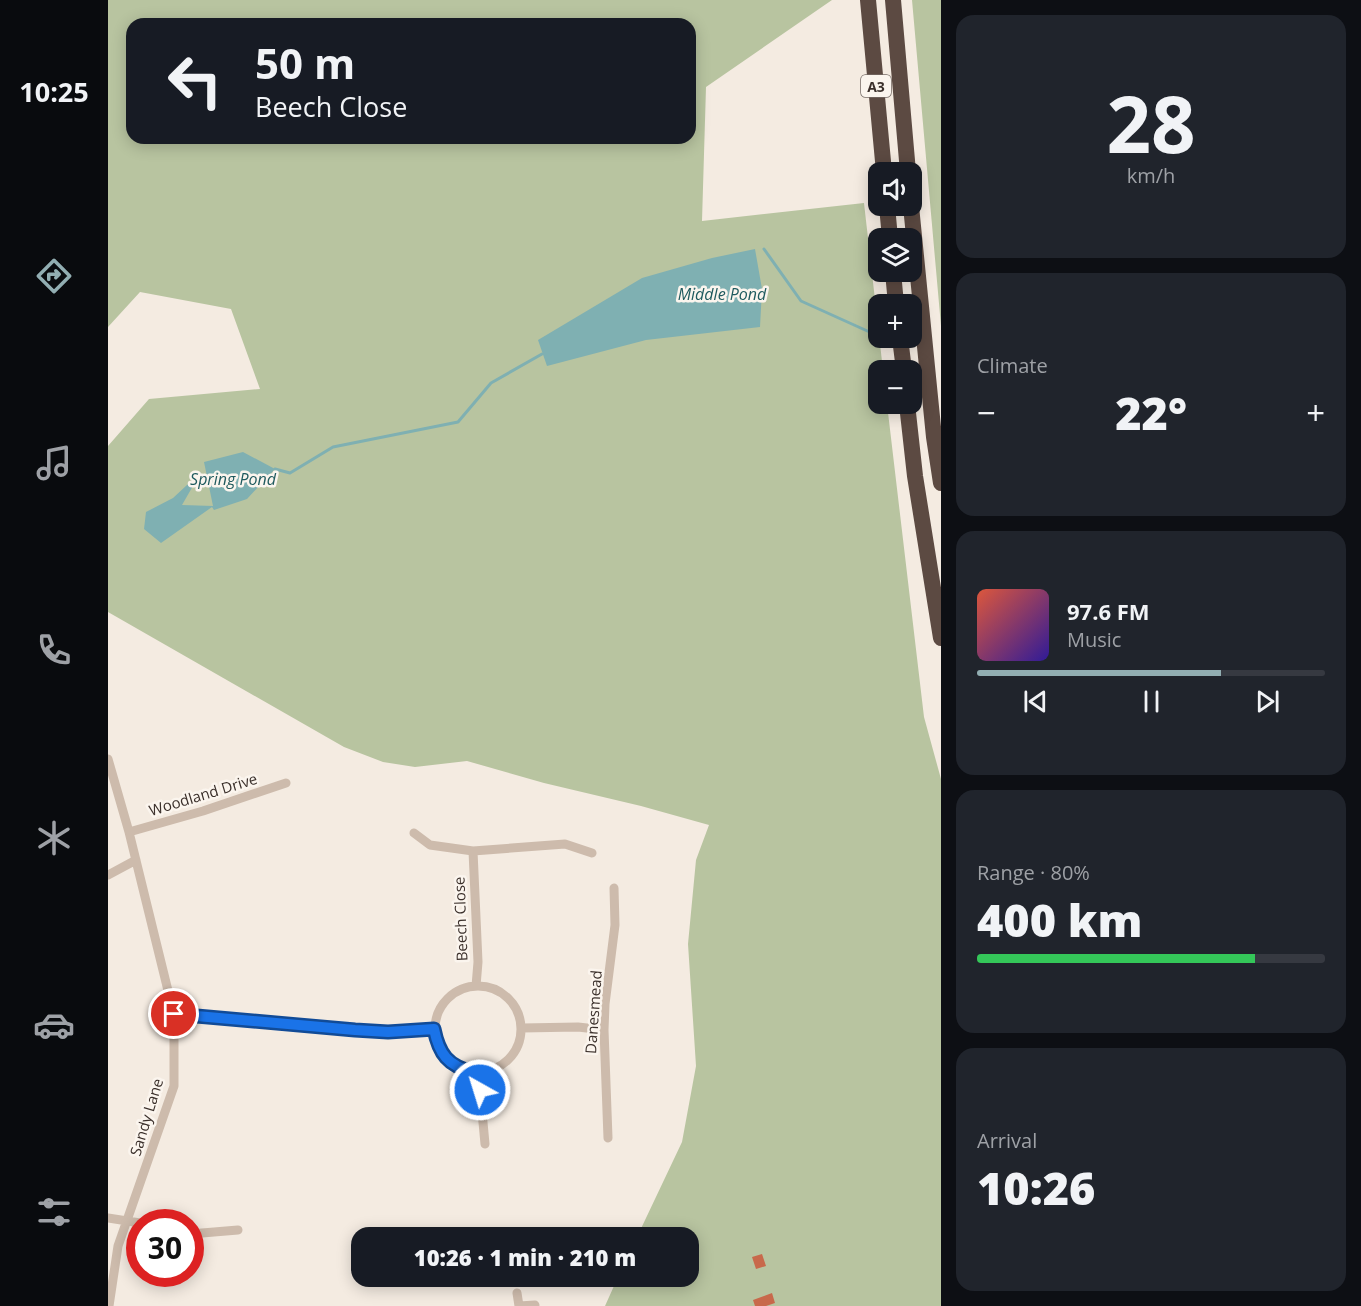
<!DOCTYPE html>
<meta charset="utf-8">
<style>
:root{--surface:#171b24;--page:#20242c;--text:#f1f3f6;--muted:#9ea1a6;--line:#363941;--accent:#92aeb2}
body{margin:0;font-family:"Open Sans",sans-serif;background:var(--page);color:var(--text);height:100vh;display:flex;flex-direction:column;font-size:22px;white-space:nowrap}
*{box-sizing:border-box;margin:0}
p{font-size:20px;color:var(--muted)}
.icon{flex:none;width:33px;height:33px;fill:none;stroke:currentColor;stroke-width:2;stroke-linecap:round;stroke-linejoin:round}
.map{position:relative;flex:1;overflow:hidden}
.sheet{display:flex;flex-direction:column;gap:15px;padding:15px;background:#0d0f14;width:420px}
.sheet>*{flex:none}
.hud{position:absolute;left:18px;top:18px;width:570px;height:126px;border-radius:18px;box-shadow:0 3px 15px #0003;background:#171b24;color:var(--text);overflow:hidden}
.buttons{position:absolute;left:760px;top:162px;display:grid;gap:12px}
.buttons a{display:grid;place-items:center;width:54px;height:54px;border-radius:12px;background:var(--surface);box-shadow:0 3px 15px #0003;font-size:30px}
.speed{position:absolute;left:18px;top:1209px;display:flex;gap:12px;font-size:30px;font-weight:700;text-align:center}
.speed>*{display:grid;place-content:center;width:78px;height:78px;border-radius:50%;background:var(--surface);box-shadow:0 3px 15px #0003;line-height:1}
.speed .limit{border:9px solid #d22;background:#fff;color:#111}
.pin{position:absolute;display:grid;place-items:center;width:51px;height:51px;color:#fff;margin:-26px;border:3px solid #fff;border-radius:50%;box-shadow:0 2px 6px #0007}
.me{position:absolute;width:66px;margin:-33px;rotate:321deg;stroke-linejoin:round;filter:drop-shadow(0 0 4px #0008)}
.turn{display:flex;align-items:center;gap:21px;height:126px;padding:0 30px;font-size:27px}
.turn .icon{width:78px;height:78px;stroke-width:2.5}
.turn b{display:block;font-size:42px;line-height:51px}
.big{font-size:45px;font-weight:800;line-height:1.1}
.sheet .tile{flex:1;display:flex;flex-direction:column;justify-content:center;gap:9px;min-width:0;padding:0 21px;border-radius:18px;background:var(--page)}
.sheet .dial{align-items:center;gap:0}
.dial b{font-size:78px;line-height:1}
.song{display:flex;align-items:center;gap:18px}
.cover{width:72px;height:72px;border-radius:9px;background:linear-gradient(135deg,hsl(10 70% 55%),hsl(250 70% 35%))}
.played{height:6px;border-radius:3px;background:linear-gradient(90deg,var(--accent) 70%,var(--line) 70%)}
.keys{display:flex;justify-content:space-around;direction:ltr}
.heat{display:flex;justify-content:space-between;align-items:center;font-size:33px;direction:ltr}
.charge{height:9px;border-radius:4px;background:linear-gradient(90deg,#34c759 80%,var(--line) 0)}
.trip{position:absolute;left:243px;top:1227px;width:348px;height:60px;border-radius:18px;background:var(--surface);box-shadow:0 3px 15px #0003;font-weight:800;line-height:60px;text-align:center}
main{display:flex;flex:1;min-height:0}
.menu{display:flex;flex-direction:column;width:108px;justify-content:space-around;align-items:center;background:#090b0e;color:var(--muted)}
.menu .icon{width:42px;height:42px}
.menu .active{color:var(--accent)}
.menu b{font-size:27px;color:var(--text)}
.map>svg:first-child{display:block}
.green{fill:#b8c4a0;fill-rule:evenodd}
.water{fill:#7fb0b2}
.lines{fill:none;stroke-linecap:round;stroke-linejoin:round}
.stream{stroke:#7fb0b2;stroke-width:3}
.building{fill:#c8694b}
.street{stroke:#cdbbac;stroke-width:9}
.highway{stroke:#5c4a42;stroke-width:16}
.route-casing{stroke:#114b97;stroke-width:15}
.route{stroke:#1a73e8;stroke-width:10}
.labels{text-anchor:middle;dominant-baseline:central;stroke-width:5;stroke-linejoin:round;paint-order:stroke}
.shield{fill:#fbf5ee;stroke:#756b66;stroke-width:1.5}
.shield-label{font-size:14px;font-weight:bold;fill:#3b302b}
.street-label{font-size:15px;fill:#3b302b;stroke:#fbf5ee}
.water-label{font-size:16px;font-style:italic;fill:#1f5a5e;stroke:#fbf5ee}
</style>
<main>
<nav class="menu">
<b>10:25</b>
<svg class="icon active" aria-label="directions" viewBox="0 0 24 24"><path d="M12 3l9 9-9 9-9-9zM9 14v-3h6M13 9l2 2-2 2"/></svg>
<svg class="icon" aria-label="music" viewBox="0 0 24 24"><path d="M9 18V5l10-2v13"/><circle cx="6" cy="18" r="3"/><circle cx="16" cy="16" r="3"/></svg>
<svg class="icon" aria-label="phone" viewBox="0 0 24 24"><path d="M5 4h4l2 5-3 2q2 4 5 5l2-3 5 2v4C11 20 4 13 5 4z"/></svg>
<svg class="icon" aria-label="climate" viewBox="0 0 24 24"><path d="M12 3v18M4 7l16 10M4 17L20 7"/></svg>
<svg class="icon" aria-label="car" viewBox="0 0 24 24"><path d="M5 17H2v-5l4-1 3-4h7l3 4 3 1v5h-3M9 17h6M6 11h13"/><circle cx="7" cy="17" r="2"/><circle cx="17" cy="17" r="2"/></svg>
<svg class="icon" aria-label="filters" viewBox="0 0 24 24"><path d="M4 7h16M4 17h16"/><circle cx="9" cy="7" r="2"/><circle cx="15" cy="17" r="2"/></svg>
</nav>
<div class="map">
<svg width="833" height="1306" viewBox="0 0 833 1306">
<rect width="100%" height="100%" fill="#f4ebe1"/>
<path class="green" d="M0,0h724l-126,87 -4,134 162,-18 19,167h-4v34h8l37,313 17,62v527h-336l13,-29 70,-1v-38l-51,-1 45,-95 14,-76 -8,-122 8,-84 13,-35 -68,-19 -97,-23 -77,-22 -52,6 -32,-5 -39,-15 -236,-135v-166l41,-47 111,-10 -29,-80 -91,-17 -32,35zM24,24h558v114h-558z
M804,0h29v326z"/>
<path class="water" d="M647,249l7,40 -2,38 -114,13 -99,26 -9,-26 104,-62 70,-20z
M135,452l32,17 -28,30 -33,11 -2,-3 -51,36 -17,-14 2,-17 27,-14 28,-26 -19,33 31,1 -9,-44z"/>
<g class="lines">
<path class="stream" d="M656,249l37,52 73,33
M167,469l15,4 43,-26 125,-25 33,-39 51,-29"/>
</g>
<path class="building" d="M654,1254l4,12 -10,3 -4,-12z
M664,1293l3,10 -9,3h-11l-2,-6z"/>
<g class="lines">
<path class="street" d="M0,759l21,73 45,183v71l-56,160 -9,60
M21,832l74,-21 83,-28
M306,833l16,12 43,6 92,-7 27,9
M365,851l5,111 -2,24
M0,875l28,-15
M327 1029a43 43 0 1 1 86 0a43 43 0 1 1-86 0Z
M66,1015l14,-1 167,16 33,2 46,-3
M414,1028l56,-1 26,3
M365,1073l7,17 5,54
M500,1138l-4,-108 1,-26 10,-79 -1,-37
M0,1218l32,5
M82,1234l48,-4
M409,1293l2,13
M411,1306l16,-1"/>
<path class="highway" d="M760,0l16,172
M785,0l15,172
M779,206l3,32
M803,206l23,231 7,46
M785,272l3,32
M792,338l4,32
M799,404l8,72 26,162"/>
</g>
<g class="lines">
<g class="route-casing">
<path id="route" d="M66,1014l181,16 33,2 46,-3c5,25 14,37 39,43l7,18"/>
</g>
<use href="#route" class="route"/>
</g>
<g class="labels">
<rect class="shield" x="753" y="75" width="30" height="22" rx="4.5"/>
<g class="shield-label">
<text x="768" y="86">A3</text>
</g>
<g class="street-label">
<text transform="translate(95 794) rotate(-17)">Woodland Drive</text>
<text transform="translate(352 919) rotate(-92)">Beech Close</text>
<text transform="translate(485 1012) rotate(-86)">Danesmead</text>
<text transform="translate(38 1117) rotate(-73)">Sandy Lane</text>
</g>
<g class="water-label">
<text x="614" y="294">Middle Pond</text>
<text x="125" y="479">Spring Pond</text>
</g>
</g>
</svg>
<div class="buttons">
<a><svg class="icon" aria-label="sound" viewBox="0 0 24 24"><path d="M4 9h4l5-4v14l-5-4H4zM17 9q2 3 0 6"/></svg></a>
<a><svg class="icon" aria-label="layers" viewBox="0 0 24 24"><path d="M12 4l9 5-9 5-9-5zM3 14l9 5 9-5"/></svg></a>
<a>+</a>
<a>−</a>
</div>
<div class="speed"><div class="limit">30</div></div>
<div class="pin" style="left:66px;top:1014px;background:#d93025"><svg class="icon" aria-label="arrive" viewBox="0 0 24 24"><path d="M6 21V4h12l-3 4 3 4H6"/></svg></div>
<svg class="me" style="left:372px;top:1090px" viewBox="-20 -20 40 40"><circle r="17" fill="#1a73e8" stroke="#fff" stroke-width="3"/><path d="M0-11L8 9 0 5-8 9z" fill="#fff"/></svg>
<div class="trip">10:26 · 1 min · 210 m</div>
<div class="hud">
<div class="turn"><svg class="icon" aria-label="left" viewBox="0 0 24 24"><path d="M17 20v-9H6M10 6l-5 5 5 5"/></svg><div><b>50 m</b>Beech Close</div></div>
</div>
</div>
<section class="sheet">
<div class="tile dial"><b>28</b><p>km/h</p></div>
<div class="tile"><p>Climate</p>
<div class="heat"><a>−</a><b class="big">22°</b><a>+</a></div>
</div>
<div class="tile">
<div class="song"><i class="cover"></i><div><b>97.6 FM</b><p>Music</p></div></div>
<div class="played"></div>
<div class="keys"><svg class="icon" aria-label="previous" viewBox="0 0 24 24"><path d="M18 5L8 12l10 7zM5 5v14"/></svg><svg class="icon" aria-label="pause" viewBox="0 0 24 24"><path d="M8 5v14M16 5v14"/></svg><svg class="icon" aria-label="next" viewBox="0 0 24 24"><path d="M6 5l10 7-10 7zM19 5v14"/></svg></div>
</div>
<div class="tile"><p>Range · 80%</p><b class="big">400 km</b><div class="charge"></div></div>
<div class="tile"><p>Arrival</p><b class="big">10:26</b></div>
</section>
</main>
